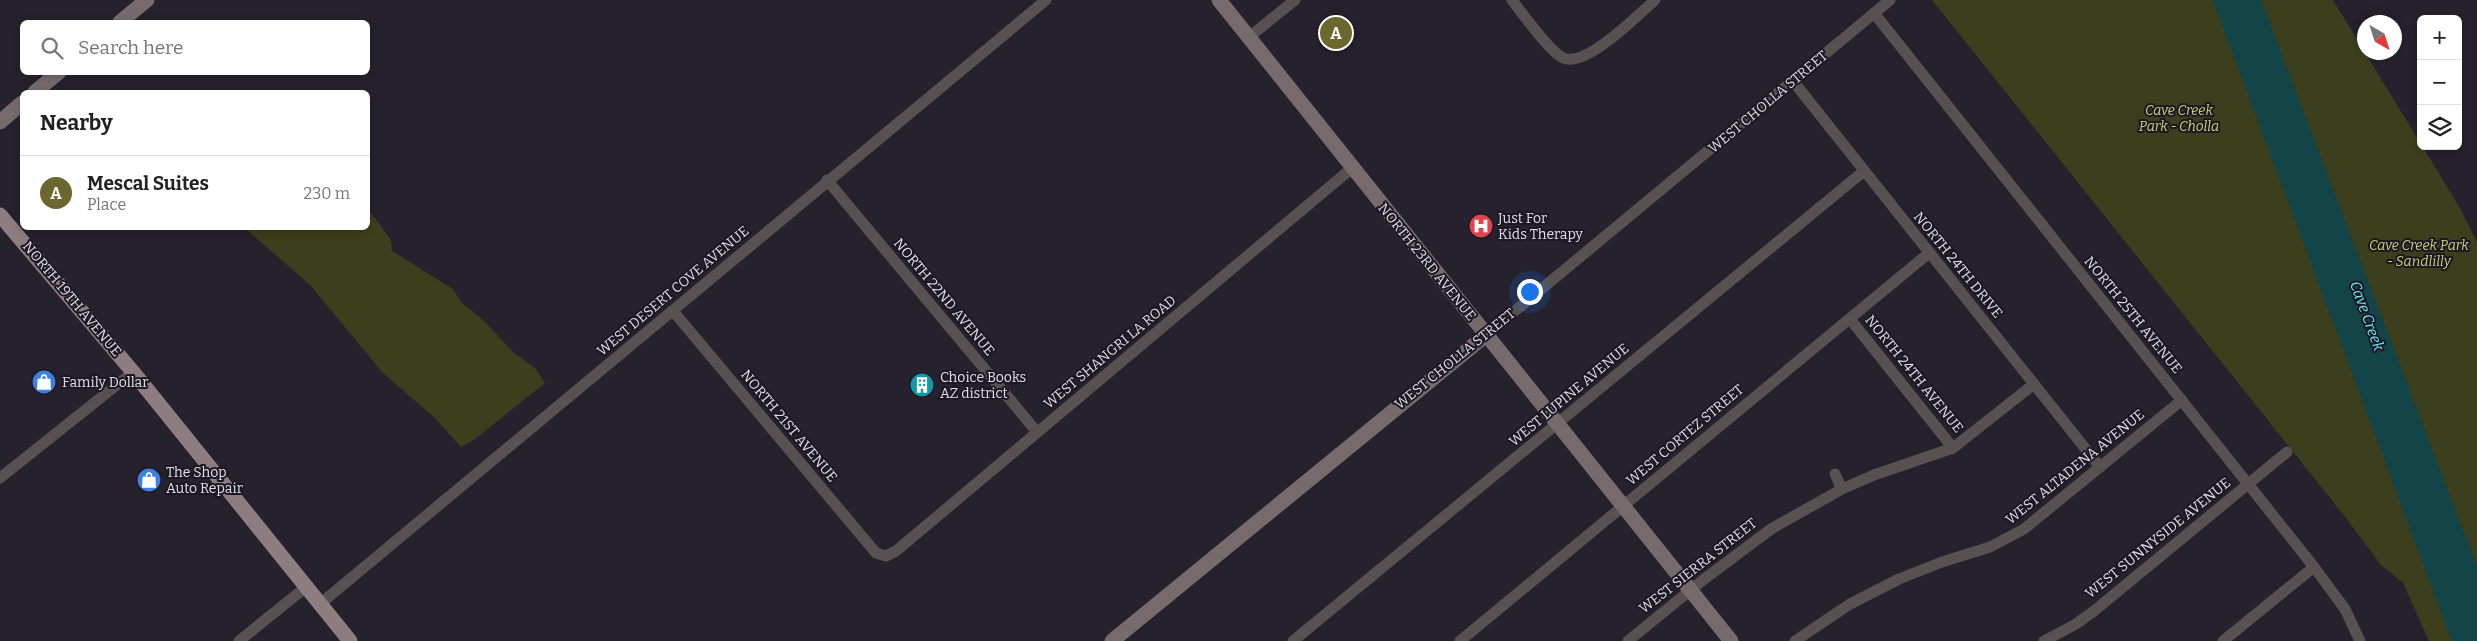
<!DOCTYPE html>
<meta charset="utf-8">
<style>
body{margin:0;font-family:Bitter,serif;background:#f6f6f6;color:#222}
.controls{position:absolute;right:15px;top:15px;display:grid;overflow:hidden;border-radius:8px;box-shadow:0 2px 8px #0003}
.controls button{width:45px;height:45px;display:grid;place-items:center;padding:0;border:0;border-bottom:1px solid #e0e0e0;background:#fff;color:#222;font:25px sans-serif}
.compass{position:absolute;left:2357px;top:15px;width:45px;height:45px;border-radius:50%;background:#fff;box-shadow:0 2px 8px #0003;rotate:141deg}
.you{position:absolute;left:1529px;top:291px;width:18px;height:18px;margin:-12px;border:4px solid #fff;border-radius:50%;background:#1a73e8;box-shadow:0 0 0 8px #1a73e833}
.badge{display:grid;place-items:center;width:32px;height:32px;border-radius:50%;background:#6c672e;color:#fff;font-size:16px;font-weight:700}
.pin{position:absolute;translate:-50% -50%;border:2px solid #fff;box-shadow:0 1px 5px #0006}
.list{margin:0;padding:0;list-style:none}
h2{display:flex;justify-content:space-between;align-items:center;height:65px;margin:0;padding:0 20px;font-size:21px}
h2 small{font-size:16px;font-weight:400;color:#767676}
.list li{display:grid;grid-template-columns:32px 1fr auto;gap:15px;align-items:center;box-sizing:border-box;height:75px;padding:0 20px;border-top:1px solid #e0e0e0}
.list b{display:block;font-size:19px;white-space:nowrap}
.list p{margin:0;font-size:16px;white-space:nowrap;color:#767676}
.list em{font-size:16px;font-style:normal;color:#767676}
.icon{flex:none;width:28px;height:28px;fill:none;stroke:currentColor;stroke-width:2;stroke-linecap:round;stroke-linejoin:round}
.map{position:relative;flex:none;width:2477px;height:641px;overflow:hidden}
.search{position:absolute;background:#fff;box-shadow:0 2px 8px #0003;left:20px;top:20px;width:350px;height:55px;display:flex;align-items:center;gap:12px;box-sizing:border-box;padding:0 18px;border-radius:8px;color:#767676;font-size:19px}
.panel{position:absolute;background:#fff;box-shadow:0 2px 8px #0003;left:20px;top:90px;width:350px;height:140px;border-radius:8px}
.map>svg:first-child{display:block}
</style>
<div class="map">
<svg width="2477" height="641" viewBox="0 0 2477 641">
<rect width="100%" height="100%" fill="#25212d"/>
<g fill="#3b3f1d">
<polygon points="1932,0 2333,0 2460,208 2477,242 2477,641 2429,641 2403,583 2380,564 2346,518"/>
<polygon points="368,209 391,240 392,251 453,289 462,303 482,319 513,352 536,369 545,383 475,439 461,447 435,418 382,372 311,286 245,228 368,228"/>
</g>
<polygon fill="#124448" points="2213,0 2261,0 2477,567 2477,641 2452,641"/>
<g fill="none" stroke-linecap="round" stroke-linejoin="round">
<g stroke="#585152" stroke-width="11">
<path d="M 1512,0 C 1522,13 1550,52 1563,58 C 1586,68 1638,15 1655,0"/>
<polyline points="1874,13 2314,567 2345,609 2360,641"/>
<polyline points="1248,38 1295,0"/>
<polyline points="1793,81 2100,467"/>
<polyline points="827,180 1037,432"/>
<polyline points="673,311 876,553 886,556 896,551 1352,168"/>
<polyline points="1850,319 1953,448"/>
<polyline points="1486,335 1890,0"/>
<polyline points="1835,474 1842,489"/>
<polyline points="0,478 133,372"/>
<polyline points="320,604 1046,0"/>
<polyline points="239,641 306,587"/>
<polyline points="1293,641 1864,171"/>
<polyline points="1460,641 1929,253"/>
<polyline points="1628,641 1703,580 1771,529 1842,489 1874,475 1953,448 2034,384"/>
<polyline points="1795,641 1850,604 1899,579 1942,562 1990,547 2024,529 2182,400"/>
<polyline points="2044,641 2076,624 2094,611 2287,452"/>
<polyline points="2223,641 2314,567"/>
</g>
<g stroke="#766a6d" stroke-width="15">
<polyline points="1219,0 1731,641"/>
<polyline points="120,22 147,0"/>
<polyline points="35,92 59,72"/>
<polyline points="0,122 22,103"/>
<polyline points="1112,641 1486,335"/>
</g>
<polyline stroke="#8d7d81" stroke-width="15" points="0,215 133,372 350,641"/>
</g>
<defs>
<symbol id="hospital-disc" viewBox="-11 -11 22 22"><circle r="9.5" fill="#e0444e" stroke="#1b1723"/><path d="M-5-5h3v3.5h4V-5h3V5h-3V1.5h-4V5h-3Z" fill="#fff"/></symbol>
<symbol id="shop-disc" viewBox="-11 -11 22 22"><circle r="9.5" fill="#3f7fe0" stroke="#1b1723"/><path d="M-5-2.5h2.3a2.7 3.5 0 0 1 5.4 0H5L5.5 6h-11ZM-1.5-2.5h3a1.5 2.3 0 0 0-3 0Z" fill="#fff"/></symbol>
<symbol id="building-disc" viewBox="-11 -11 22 22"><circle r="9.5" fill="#0f9aa8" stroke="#1b1723"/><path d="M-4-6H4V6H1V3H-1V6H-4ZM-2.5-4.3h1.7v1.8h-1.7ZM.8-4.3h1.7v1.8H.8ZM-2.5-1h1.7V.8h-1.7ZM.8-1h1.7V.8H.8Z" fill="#fff"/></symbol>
</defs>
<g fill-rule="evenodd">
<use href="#hospital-disc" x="1467" y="212" width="28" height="28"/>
<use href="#shop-disc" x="30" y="368" width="28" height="28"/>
<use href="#building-disc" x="908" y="371" width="28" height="28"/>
<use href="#shop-disc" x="135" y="466" width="28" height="28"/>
</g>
<g text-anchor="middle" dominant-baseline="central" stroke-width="4" stroke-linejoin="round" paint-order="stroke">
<g font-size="14" fill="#e0dee6" stroke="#1b1723">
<text transform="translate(1768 102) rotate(-40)">WEST CHOLLA STREET</text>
<text transform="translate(1427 262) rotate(51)">NORTH 23RD AVENUE</text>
<text transform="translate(1958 265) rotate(51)">NORTH 24TH DRIVE</text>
<text transform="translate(673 291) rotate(-40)">WEST DESERT COVE AVENUE</text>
<text transform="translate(944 297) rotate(50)">NORTH 22ND AVENUE</text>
<text transform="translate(72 299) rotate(50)">NORTH 19TH AVENUE</text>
<text transform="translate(2133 315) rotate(51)">NORTH 25TH AVENUE</text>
<text transform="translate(1110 352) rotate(-40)">WEST SHANGRI LA ROAD</text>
<text transform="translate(1455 359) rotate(-39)">WEST CHOLLA STREET</text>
<text transform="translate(1914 374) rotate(51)">NORTH 24TH AVENUE</text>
<text transform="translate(1569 395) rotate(-40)">WEST LUPINE AVENUE</text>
<text transform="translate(789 426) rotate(50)">NORTH 21ST AVENUE</text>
<text transform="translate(1685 435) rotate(-40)">WEST CORTEZ STREET</text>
<text transform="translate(2075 467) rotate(-39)">WEST ALTADENA AVENUE</text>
<text transform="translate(2158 538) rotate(-39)">WEST SUNNYSIDE AVENUE</text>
<text transform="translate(1698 566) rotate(-38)">WEST SIERRA STREET</text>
</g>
<g font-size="14" font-style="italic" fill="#c8d276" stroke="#1b1723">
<text x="2179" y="110">Cave Creek<tspan x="2179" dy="16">Park - Cholla</tspan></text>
<text x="2419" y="245">Cave Creek Park<tspan x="2419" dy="16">- Sandlilly</tspan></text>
</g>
<g font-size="14" fill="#e0dee6" stroke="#1b1723" text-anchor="start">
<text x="1498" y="218">Just For<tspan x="1498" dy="16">Kids Therapy</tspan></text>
<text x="940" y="377">Choice Books<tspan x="940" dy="16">AZ district</tspan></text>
<text x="62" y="382">Family Dollar</text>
<text x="166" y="472">The Shop<tspan x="166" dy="16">Auto Repair</tspan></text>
</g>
<g font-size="15" font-style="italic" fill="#68edfa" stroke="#1b1723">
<text transform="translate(2367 316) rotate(70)">Cave Creek</text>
</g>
</g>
</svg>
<div class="controls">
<button>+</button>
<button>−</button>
<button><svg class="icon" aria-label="layers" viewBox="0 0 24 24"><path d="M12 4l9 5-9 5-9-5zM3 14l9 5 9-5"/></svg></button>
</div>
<svg class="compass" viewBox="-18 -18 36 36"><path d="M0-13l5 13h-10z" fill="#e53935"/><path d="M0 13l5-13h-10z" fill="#767676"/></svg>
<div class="you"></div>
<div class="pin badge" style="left:1336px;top:33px">A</div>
<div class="search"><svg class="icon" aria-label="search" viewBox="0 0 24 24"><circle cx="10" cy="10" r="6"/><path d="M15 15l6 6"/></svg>Search here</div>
<section class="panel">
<h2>Nearby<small></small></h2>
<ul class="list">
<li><span class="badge">A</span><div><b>Mescal Suites</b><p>Place</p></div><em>230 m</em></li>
</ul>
</section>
</div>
